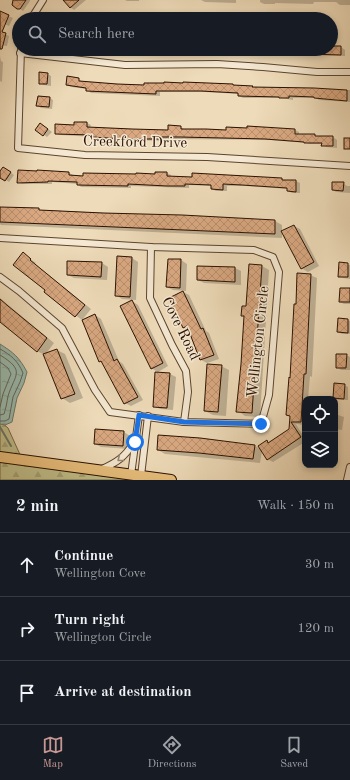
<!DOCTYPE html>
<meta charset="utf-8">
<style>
body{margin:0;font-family:"Old Standard TT",serif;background:#20242c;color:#f1f3f6}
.controls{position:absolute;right:12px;bottom:12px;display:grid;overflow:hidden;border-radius:8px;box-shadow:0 2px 6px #0003}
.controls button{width:36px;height:36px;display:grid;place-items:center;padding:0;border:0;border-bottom:1px solid #363941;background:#171b24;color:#f1f3f6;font:20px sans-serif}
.stop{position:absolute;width:12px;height:12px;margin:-9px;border:3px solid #1a73e8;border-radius:50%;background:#fff}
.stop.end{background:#1a73e8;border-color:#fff;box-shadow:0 1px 4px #0008}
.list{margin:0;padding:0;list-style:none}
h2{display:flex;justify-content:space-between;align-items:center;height:52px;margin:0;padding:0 16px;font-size:17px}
h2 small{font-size:13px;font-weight:400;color:#9ea1a6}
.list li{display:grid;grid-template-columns:26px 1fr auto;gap:12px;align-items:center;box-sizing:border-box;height:64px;padding:0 16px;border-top:1px solid #363941}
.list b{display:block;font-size:15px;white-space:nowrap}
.list p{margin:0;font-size:13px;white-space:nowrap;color:#9ea1a6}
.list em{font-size:13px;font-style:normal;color:#9ea1a6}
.icon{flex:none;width:22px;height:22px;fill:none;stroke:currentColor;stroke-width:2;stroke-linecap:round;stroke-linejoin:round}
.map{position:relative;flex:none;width:350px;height:480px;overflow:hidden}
.search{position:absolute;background:#171b24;box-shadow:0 2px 6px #0003;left:12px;right:12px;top:12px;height:44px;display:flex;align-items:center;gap:10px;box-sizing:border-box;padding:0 14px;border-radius:22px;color:#9ea1a6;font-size:15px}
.sheet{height:244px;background:#171b24}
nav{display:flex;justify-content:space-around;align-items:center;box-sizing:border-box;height:56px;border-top:1px solid #363941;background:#171b24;font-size:11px;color:#9ea1a6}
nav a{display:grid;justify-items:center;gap:2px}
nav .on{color:#c59692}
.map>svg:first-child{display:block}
</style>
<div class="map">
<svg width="350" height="480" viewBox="0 0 350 480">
<defs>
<pattern id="forest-firs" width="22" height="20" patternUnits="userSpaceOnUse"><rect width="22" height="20" fill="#c0be8a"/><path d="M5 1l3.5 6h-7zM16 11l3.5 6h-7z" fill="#a5a275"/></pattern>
<pattern id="water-ripples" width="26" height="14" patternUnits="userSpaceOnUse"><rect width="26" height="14" fill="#99bbaf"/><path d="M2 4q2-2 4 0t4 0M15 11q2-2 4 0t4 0" fill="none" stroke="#84a095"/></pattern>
<pattern id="building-cross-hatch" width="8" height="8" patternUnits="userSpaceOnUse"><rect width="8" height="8" fill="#d9a881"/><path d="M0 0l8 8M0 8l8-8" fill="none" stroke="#ba906e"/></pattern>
</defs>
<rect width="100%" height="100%" fill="#eedbb9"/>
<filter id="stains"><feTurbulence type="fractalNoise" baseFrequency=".005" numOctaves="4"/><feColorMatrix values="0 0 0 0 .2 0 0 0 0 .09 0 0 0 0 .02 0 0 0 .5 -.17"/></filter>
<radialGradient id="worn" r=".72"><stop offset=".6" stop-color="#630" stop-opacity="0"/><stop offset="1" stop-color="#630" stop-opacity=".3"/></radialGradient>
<polygon fill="url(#forest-firs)" stroke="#766845" points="0,421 8,428 22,459 160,480 0,480"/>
<path fill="url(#water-ripples)" stroke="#6d7769" d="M 0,344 C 14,353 19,357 27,372 L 24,383 L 17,398 L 12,422 L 5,425 L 0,424 Z"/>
<g fill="#0003">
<polygon points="15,0 30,0 30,1 23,11 12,4"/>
<polygon points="64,0 86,0 74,10 70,7"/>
<polygon points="125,0 139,0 139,1 127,1"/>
<polygon points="201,0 236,0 236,3 205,2"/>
<polygon points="260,0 350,0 350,5 340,5 336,2 314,2 313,4 275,3 275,4 264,4 260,2"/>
<polygon points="0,13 13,18 9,26 0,22"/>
<polygon points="0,32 9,36 7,46 0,45"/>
<polygon points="331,47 341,47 345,50 345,56 296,55 276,53 272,51 258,51 255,49 331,49"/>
<polygon points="120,49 192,49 192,51 171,50 171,52 123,51"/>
<polygon points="0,56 1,61 3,62 2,82 0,81"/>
<polygon points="47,74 51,76 51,86 44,85 40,83"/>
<polygon points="80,80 83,82 145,86 233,85 235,86 252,87 255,88 314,89 350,90 350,102 319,100 316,98 293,98 293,100 282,98 243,98 239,96 239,94 205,92 160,92 160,96 91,93 87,89 71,87 67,85 79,86"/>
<polygon points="50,98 53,100 52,109 41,108 37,105"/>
<polygon points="87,123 91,125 90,128 169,131 180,127 184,129 227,131 295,130 299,132 299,135 333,137 337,140 337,148 326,147 323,144 309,144 307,143 270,140 164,139 164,141 97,139 94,137 60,135 56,133"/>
<polygon points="44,126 52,132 47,137 44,135"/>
<polygon points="7,170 14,175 9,182 0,176 0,172"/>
<polygon points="38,171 69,173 73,175 73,177 156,175 167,173 171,175 171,177 282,179 285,181 296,181 300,183 300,193 292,193 288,191 288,189 246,186 227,186 227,191 216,191 212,189 212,186 189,185 189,188 131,186 131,188 81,187 78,184 52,182 52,184 22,184 18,182 38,172"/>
<polygon points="343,183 347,186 350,186 350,193 336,192 333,190"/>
<polygon points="0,208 275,221 282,225 282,238 1,225 0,224"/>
<polygon points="294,226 300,229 319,266 308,272 301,268"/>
<polygon points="23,254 36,263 35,264 91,309 82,320 45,292 47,290"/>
<polygon points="132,258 138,262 136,300 122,299 116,295"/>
<polygon points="168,260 181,260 187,264 186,291 173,290 167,287"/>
<polygon points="102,263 108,267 107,280 74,278 68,275"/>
<polygon points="340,263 350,265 350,279 343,278 339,276"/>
<polygon points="262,266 269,270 260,417 245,416 238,411 245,316 242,315 247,307"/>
<polygon points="235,268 241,271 241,285 204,283 198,280"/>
<polygon points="310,275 317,278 312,377 310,376 308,399 305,399 305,425 296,424 305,439 305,442 273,462 267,459 262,451 260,463 165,454 158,450 200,439 255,446 262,450 267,441 270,443 290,430 291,417 287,415 297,306"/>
<polygon points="350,290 350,304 344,304 340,302"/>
<polygon points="183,292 189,295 206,331 209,333 219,359 207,363 201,360 190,331 184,328 170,298"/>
<polygon points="0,298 54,343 45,355 57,350 65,354 83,398 70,403 62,398 45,355 37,351 0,318"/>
<polygon points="132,301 138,305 168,366 158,372 151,368"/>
<polygon points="95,315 101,319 119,361 123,364 143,400 131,406 125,403 104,363 100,361"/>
<polygon points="348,320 350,321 350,334 342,334 338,332"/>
<polygon points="346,355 350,357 350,370 341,370 337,367"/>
<polygon points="221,366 229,370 226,416 213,415 205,411"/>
<polygon points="170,374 176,377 173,410 160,409 154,406"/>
<polygon points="344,385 348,387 348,400 338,400 334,397"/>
<polygon points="335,414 344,417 342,430 335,429"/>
<polygon points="124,432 130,436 129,449 101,447 95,444"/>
</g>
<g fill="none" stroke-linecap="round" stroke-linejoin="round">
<g stroke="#626658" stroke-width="1">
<path d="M 0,349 C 11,355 18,361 23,373 L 20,382 L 13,397 L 9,419 L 5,421 L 0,421"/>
<path d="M 0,355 C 26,371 15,374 8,396 C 7,402 6,408 4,414 L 0,415"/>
<polyline points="0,362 8,368 11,374 3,394 0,407"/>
</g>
<polyline stroke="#6d7769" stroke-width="2" points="0,427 11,446"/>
</g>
<g fill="url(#building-cross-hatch)" stroke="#2b1100">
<polygon points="13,0 26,0 20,9 17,9 12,5"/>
<polygon points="63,0 79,0 70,8"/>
<polygon points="0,11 9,15 2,32 6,33 2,49 0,49"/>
<polygon points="331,46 341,46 341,55 309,54 309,49 331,49"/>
<polygon points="39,72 48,73 47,84 39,84"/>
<polygon points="67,76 79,78 79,81 117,84 144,85 144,83 164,83 164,82 183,83 183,82 233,84 233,85 253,86 252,87 314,88 347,90 347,101 314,98 314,97 289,96 289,98 279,98 279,97 238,96 238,93 201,91 156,91 156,94 86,91 86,88 66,85"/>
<polygon points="38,96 50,97 49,107 36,106"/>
<polygon points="74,122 87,122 87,127 132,129 168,130 168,125 181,126 181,129 206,129 226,130 226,127 247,128 247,126 295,129 295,134 315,134 315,136 333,136 333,146 321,146 322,143 304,143 304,142 265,139 180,137 161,137 161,139 124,139 92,137 92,135 55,134 55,124 74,125"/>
<polygon points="40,123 48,129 43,136 35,130"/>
<rect x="344" y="138" width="6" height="11"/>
<polygon points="3,167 11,172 5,181 0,178 0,171"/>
<polygon points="18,170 37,171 37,170 69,172 69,175 83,176 83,173 136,174 136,173 155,174 155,172 167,172 167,176 192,177 192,173 282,178 282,180 296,180 296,192 287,191 287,188 242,185 223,184 223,190 211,189 211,185 185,184 185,186 167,186 128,184 128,186 77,185 77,182 48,181 48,182 17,183"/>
<polygon points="332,182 344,182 343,191 332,190"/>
<polygon points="0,207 39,208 39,210 103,213 182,215 275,220 275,234 0,222"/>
<polygon points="294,225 314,262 301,269 281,231"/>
<polygon points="23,252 31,259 30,260 85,305 75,317 44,292 45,290 13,265"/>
<polygon points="117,256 132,257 130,297 115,296"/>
<polygon points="168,259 181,259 180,288 166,287"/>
<polygon points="67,261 102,262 101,277 67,275"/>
<polygon points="339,262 348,263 348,277 338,277"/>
<polygon points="249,264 262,265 252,413 236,412 241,364 244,316 241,316 242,306 246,306"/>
<polygon points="197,266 235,267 235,282 197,280"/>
<polygon points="297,273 311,274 306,374 304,374 301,422 291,422 301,437 267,460 258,446 267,440 268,443 289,429 290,416 286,415 289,377 290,378 294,304 296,304"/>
<polygon points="340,288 350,288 350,302 339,302"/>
<polygon points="183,291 201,329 203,328 214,355 200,360 187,326 183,328 169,298"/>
<polygon points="0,299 8,306 47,338 37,352 0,322"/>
<polygon points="132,300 163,363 151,369 120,306"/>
<polygon points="95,314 114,361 117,359 138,397 124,404 101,361 99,362 82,320"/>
<polygon points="338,318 348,319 348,333 337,332"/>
<polygon points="57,349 75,394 61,399 43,354"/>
<polygon points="336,354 347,354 346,368 336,368"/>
<polygon points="207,364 222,365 218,412 204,411"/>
<polygon points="155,372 170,373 167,408 153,407"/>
<polygon points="334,383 345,384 344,399 333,398"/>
<polygon points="95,429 124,431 123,446 94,444"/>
<polygon points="158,435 200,438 255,445 253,459 199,453 157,450"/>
</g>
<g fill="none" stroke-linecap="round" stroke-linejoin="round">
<defs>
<g id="minor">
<polyline points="31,19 43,0"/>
<polyline points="21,49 18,148 85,155 207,157 350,166"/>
<polyline points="20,53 125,65 217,64 263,67 317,72 350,72"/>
<polyline points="0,238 151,247 254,250 273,257 279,272 269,395 261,424 184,422 110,412 95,390 62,328 19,291 0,277"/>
<polyline points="151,247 150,298 172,345 186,371 188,392 184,422"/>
<path d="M 102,469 C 118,462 124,457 134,443"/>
<polyline points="131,475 139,415"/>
<polyline points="141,476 148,416"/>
<polyline points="347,480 350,467"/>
</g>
<polyline id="primary" points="0,457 171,480"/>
</defs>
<use href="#minor" stroke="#5c442e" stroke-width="8"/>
<use href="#primary" stroke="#2b1100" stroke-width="12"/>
<use href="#minor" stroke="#f4e8d2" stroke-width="6"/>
<use href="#primary" stroke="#e7be7c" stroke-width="10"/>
</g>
<defs><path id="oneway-chevron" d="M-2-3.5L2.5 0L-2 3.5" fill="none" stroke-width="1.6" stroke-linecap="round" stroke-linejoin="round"/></defs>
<use stroke="#9a8774" href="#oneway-chevron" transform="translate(120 459) rotate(141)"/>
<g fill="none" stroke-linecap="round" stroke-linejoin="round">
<polyline stroke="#1a73e8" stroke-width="5" points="135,442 139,415 184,422 261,424"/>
</g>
<g text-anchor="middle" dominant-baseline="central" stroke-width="3" stroke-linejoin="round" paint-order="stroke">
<g font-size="15" fill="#2b1100" stroke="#f4e8d2">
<text transform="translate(135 143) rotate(1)">Creekford Drive</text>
<text transform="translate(180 329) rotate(64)">Cove Road</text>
<text transform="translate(259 342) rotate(-84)">Wellington Circle</text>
</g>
</g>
<rect width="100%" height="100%" filter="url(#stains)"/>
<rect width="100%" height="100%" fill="url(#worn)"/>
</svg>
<div class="controls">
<button><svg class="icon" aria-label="locate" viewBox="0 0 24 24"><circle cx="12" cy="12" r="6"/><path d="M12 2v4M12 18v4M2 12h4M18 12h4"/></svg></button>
<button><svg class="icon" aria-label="layers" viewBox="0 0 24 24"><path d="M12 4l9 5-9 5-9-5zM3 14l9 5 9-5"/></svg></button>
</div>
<div class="stop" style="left:135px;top:442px"></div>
<div class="stop end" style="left:261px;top:424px"></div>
<div class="search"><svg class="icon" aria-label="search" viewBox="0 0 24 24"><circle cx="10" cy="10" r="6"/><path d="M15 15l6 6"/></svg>Search here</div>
</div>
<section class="sheet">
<h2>2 min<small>Walk · 150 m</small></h2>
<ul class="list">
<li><svg class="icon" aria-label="ahead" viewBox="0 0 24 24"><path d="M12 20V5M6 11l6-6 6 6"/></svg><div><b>Continue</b><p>Wellington Cove</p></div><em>30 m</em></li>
<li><svg class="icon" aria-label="right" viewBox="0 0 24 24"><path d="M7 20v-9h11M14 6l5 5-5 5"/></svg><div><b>Turn right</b><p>Wellington Circle</p></div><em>120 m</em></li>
<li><svg class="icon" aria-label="arrive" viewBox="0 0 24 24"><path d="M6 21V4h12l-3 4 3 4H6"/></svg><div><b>Arrive at destination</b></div></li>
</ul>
</section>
<nav>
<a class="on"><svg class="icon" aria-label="map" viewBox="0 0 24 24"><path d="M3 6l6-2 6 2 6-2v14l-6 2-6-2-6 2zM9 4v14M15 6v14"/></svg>Map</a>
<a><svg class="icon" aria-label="directions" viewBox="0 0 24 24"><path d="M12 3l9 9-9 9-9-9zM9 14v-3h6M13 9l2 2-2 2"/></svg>Directions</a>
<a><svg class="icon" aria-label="saved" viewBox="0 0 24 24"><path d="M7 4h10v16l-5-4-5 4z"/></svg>Saved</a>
</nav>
